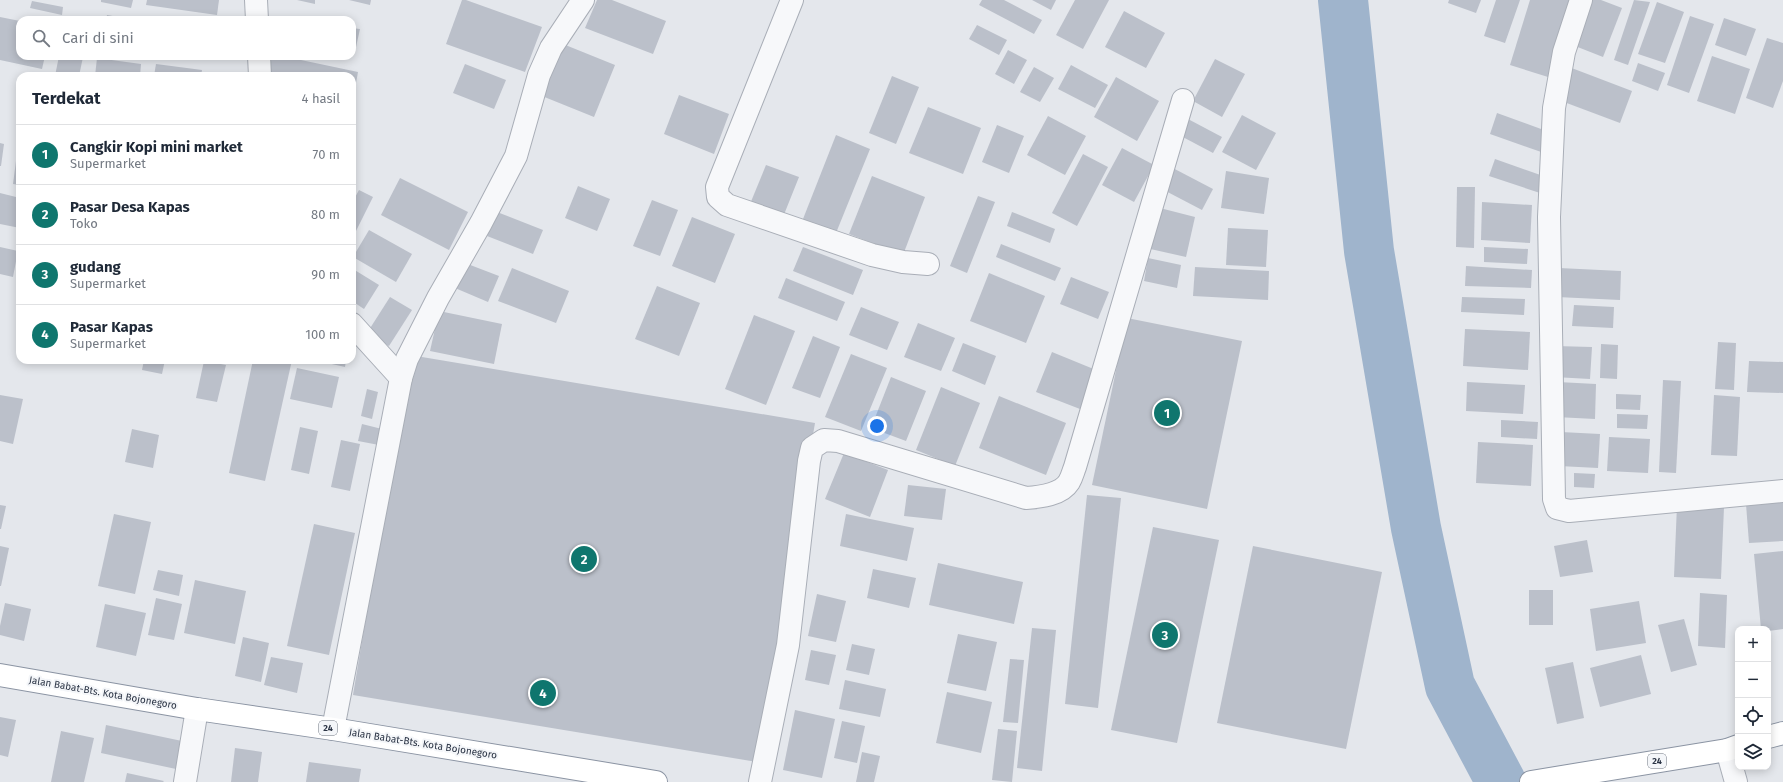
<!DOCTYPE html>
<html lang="id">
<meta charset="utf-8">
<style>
body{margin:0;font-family:"Fira Sans",sans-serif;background:#f2f2f3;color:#1f2937}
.controls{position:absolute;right:12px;bottom:12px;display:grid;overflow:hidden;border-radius:8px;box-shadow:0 2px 10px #0003}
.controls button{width:36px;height:36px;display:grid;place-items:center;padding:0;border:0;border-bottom:1px solid #e0e1e3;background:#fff;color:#1f2937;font:20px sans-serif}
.you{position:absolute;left:877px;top:426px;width:14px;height:14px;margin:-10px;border:3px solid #fff;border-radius:50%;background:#1a73e8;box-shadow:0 0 0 6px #1a73e833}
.badge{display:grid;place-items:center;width:26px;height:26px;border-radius:50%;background:#0f766e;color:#fff;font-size:13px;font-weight:700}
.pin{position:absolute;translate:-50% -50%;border:2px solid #fff;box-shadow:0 1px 4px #0006}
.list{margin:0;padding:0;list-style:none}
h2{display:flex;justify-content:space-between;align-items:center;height:52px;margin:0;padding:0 16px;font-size:17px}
h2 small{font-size:13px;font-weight:400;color:#747a83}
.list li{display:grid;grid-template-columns:26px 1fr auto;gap:12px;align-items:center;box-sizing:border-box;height:60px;padding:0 16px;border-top:1px solid #e0e1e3}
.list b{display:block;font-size:15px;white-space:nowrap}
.list p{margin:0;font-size:13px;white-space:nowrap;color:#747a83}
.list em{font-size:13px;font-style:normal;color:#747a83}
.icon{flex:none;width:22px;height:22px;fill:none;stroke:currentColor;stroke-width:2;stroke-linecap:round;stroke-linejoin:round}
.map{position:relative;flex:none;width:1783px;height:782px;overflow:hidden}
.search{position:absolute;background:#fff;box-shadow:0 2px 10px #0003;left:16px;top:16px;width:340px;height:44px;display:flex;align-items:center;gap:10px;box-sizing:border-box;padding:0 14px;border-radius:12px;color:#747a83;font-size:15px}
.panel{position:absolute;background:#fff;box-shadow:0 2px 10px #0003;left:16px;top:72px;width:340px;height:292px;border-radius:12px}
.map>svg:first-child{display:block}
</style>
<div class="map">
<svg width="1783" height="782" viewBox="0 0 1783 782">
<rect width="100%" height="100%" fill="#e4e7ec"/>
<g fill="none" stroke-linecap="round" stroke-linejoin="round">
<polyline stroke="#9fb4cc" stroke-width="50" points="1343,0 1369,251 1416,528 1450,686 1501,782"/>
</g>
<g fill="#bbc0ca">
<polygon points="101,0 133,0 131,8 101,2"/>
<polygon points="147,0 219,0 217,15 146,5"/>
<polygon points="297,0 315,0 315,4"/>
<polygon points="349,0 371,0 370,5"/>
<polygon points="462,0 466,0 542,27 525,72 446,44"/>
<polygon points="597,0 612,0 666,21 653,54 585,28"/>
<polygon points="982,0 1004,0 1042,20 1034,34 979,5"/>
<polygon points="1032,0 1056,0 1051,10"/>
<polygon points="1075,0 1109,0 1083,49 1056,35"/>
<polygon points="1449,0 1481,0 1476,13 1448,3"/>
<polygon points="1496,0 1520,0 1505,43 1484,36"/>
<polygon points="1530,0 1572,0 1548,77 1510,65"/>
<polygon points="1587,0 1601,0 1622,8 1603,57 1570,44"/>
<polygon points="1634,0 1650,2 1628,65 1614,60"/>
<polygon points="32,1 63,7 62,15 30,8"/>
<polygon points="1657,2 1684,12 1665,63 1638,54"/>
<polygon points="1124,11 1165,33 1146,68 1105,47"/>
<polygon points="107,15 130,19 130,20 106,20"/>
<polygon points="1690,16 1714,24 1689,93 1667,85"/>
<polygon points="0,17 20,21 20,56 45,56 42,69 0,60"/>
<polygon points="1724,18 1756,29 1746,56 1715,45"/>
<polygon points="977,25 1007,40 999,55 969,39"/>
<polygon points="352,28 360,29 356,47 352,46"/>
<polygon points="1767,38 1783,43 1783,81 1773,108 1746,98"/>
<polygon points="558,42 615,65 594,117 537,94"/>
<polygon points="1008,50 1027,60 1014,84 995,74"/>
<polygon points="59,56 83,57 79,76 55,76"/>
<polygon points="272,56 282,56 358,72 353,100 352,76 268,76"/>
<polygon points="1712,56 1750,69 1735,114 1697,101"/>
<polygon points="97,58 141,64 140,76 95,76"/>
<polygon points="1215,59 1245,74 1222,117 1193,101"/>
<polygon points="1638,63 1665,73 1658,91 1632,81"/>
<polygon points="156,64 202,70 201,76 154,76"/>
<polygon points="465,64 506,80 494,109 453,93"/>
<polygon points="1071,65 1108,85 1095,108 1058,89"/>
<polygon points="1034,67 1054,78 1040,102 1020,92"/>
<polygon points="1569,67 1632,91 1620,123 1556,99"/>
<polygon points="892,76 919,87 896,144 869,133"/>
<polygon points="1116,77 1159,101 1137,141 1094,117"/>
<polygon points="679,95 729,114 714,154 664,134"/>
<polygon points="928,107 981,128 963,174 909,153"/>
<polygon points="1497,113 1552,133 1544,153 1490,134"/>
<polygon points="1242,115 1276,133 1256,170 1222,152"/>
<polygon points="1048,116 1086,136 1065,175 1027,155"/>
<polygon points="1188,119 1222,137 1213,153 1179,135"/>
<polygon points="997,125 1024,136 1009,173 982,162"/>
<polygon points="836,135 870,149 836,233 803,219"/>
<polygon points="0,143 4,144 1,166 0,166"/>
<polygon points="18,146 20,147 20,185 13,184"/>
<polygon points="1122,148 1154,165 1134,202 1102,185"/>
<polygon points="1083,154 1108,167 1077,226 1052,213"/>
<polygon points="1495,159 1549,178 1543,194 1489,176"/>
<polygon points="766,165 799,177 783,217 750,204"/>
<polygon points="1169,166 1213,189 1202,210 1158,187"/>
<polygon points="1226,171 1269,178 1264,214 1221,208"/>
<polygon points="872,176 925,197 903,255 849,234"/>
<polygon points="400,178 468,212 449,250 381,215"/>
<polygon points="578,186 610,199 597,231 565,218"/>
<polygon points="1457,187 1475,187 1474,248 1456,247"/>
<polygon points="359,190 373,197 352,239 352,203"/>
<polygon points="0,193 20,198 20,228 0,224"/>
<polygon points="978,196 995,202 967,273 950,266"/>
<polygon points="652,200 678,210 660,256 633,246"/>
<polygon points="1482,202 1532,205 1530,243 1481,240"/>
<polygon points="1156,207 1195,217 1186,257 1146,248"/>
<polygon points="497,212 543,230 533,254 487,236"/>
<polygon points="1012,212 1055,229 1050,243 1007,226"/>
<polygon points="692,217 735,234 715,283 672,266"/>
<polygon points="1228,228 1268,230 1266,267 1226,265"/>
<polygon points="369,230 412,254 396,282 353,257"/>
<polygon points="1001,244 1061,268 1055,281 996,257"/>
<polygon points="0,247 18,251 13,277 0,274"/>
<polygon points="803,247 863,270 853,295 793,271"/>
<polygon points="1484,247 1528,249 1527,264 1484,262"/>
<polygon points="1148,258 1181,265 1177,288 1144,281"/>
<polygon points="465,263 499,276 488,302 455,288"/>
<polygon points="1466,266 1532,270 1531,288 1465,286"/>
<polygon points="1195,267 1269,271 1268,300 1193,296"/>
<polygon points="512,268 569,291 556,323 498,301"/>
<polygon points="1559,268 1621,271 1620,300 1557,297"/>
<polygon points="353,269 379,285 364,309 352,301"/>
<polygon points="989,273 1045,296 1026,343 970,321"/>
<polygon points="1071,277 1109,292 1098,319 1060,304"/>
<polygon points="786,278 845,302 837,321 778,298"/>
<polygon points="657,286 700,303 679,356 635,339"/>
<polygon points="390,297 412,310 389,346 367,333"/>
<polygon points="1462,297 1525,299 1524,315 1461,312"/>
<polygon points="1574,305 1614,307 1613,328 1572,326"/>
<polygon points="861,307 899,322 887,350 849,335"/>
<polygon points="439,311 502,324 494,364 430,351"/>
<polygon points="754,315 795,331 766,405 725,389"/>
<polygon points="1127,318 1242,341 1207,509 1092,485"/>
<polygon points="918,323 955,338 941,371 904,357"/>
<polygon points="1465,329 1530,332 1528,370 1463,366"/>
<polygon points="813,336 840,347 820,398 792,388"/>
<polygon points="1718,342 1736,343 1734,390 1715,389"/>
<polygon points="963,343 996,356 985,385 952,371"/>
<polygon points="1601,344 1618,345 1617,379 1600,378"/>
<polygon points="1555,346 1592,347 1590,379 1554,377"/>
<polygon points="1052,352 1096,370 1080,409 1036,392"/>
<polygon points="851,354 887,368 861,431 825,417"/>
<polygon points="410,355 815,423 757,762 353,695"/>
<polygon points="144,360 165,360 162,374 142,370"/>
<polygon points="253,360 292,360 265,481 229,473"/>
<polygon points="314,360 346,360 345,367"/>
<polygon points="204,361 226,365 217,402 196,398"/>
<polygon points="1749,361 1783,362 1783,393 1747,392"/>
<polygon points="297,368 339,377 332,408 290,399"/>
<polygon points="891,377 926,391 906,441 871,428"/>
<polygon points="1663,380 1681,381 1676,473 1659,472"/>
<polygon points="1467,382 1525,385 1523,414 1466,411"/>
<polygon points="1558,382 1596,384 1595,419 1556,417"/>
<polygon points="941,387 980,403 955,466 916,450"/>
<polygon points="367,389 378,392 372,419 361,416"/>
<polygon points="1616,394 1641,395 1640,410 1616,409"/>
<polygon points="0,395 23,399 13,444 0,441"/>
<polygon points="1714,395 1740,397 1737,456 1711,455"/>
<polygon points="999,396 1066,423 1046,475 979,448"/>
<polygon points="1617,414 1648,415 1647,429 1617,428"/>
<polygon points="1501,420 1538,422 1537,439 1501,437"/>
<polygon points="362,424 382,429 379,445 358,441"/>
<polygon points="300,427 318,431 309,474 291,470"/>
<polygon points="132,429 159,435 153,468 125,462"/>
<polygon points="1561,432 1600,434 1598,468 1559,466"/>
<polygon points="1609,437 1650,439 1648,473 1607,471"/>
<polygon points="341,440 360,444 350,491 331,487"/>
<polygon points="1478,442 1533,445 1531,486 1476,483"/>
<polygon points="844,453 888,470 870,517 825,499"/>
<polygon points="1574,473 1595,474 1594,488 1574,487"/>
<polygon points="908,485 946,489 942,520 904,516"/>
<polygon points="1087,495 1121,498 1098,708 1065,704"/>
<polygon points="1783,502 1783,541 1749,543 1746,504"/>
<polygon points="0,505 6,506 1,529 0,529"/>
<polygon points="1677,505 1724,507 1721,579 1674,577"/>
<polygon points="114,514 151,522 135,594 98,586"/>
<polygon points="846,514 914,528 907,561 840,546"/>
<polygon points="314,524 355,533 329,655 287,646"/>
<polygon points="1153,527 1219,540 1177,743 1111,730"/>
<polygon points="1587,540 1593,572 1560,577 1554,546"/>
<polygon points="0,546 9,548 1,586 0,586"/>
<polygon points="1253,546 1382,572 1346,749 1217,723"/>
<polygon points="1783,551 1783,629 1768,631 1768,629 1761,629 1754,554"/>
<polygon points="938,563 1023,582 1014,624 929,605"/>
<polygon points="873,569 916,578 909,608 867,598"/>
<polygon points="158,570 183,575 179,596 153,590"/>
<polygon points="195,580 246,591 235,644 184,633"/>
<rect x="1529" y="590" width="24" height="35"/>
<polygon points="1700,593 1727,595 1725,648 1698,646"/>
<polygon points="817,594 846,601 836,642 808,636"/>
<polygon points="156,598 182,604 174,640 148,635"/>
<polygon points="1639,601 1646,643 1596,651 1590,609"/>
<polygon points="5,603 31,609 24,641 0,635 0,626"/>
<polygon points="105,604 146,613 136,656 96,647"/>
<polygon points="1684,619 1697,665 1671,672 1658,625"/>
<polygon points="1032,628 1056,630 1042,771 1017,768"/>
<polygon points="958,634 997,642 986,691 947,683"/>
<polygon points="243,637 269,643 261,682 235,676"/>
<polygon points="852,644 875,649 869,675 846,670"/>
<polygon points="811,650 836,655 829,685 805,680"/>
<polygon points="1641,655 1651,694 1600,707 1590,668"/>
<polygon points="271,657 303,663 297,693 264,685"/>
<polygon points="1010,659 1024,660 1018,723 1003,722"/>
<polygon points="1573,662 1584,718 1557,724 1545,668"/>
<polygon points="845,680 886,689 880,717 839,709"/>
<polygon points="947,692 992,702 981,753 936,743"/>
<polygon points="795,710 835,719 822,778 783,770"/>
<polygon points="0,717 16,720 8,757 0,755"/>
<polygon points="842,721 865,726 857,763 834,758"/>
<polygon points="106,725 182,741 176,769 101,753"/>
<polygon points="998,729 1017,731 1012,782 992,780"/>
<polygon points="61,731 94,738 84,782 51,782"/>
<polygon points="235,748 262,752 258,782 231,782"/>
<polygon points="862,752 880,756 874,782 856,782"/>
<polygon points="309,762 361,769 359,782 306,782"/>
<polygon points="127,773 164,781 163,782 125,782"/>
</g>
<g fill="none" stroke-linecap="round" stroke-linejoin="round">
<defs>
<g id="minor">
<polyline points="256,0 257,20"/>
<polyline points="792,0 717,187 718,197 727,205 872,255 903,262 928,264"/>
<polyline points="1581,0 1564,52 1554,108 1549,217 1554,499 1557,508 1569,511 1783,491"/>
<polyline points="259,56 260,76"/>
<polyline points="401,378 407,359 438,298 481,223 516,156 539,75 551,48 583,0"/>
<polyline points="333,729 401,378 352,324"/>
<polyline points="1727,750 1736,782"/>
<polyline points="185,782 197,709"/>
<path d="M 760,782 L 788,645 L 809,461 L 812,448 L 824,440 L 838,441 L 1026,498 C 1040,497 1061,495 1069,482 C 1072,477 1073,472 1075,467 L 1183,100"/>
</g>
<g id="trunk">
<polyline points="0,675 197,709 333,729 656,782"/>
<polyline points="1768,737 1783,733"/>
<polyline points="1531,782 1727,750 1738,746"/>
</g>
</defs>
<use href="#minor" stroke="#a9aeb7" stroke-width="24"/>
<use href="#trunk" stroke="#8b94a3" stroke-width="24"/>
<use href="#minor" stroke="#f7f8fa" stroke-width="22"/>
<use href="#trunk" stroke="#fff" stroke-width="22"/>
</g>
<g text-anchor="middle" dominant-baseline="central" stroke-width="4" stroke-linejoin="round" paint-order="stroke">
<g fill="#f4f6f9" stroke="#676e7b" stroke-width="1">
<rect x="319" y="721" width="18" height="14" rx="3"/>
<rect x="1648" y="754" width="18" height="14" rx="3"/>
</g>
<g font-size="9" font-weight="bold" fill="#2b3445">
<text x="328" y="728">24</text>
<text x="1657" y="761">24</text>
</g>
<g font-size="10" fill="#2b3445" stroke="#f4f6f9">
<text transform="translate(103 693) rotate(10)">Jalan Babat-Bts. Kota Bojonegoro</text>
<text transform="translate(423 744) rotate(9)">Jalan Babat-Bts. Kota Bojonegoro</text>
</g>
</g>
</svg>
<div class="controls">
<button>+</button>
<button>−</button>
<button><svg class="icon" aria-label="locate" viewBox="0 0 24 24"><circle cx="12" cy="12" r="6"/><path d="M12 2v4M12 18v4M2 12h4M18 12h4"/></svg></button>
<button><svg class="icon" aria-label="layers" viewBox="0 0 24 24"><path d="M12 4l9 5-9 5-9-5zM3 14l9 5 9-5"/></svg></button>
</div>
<div class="you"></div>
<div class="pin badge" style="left:1167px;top:413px">1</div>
<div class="pin badge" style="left:584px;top:559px">2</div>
<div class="pin badge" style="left:1165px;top:635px">3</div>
<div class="pin badge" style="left:543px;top:693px">4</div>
<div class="search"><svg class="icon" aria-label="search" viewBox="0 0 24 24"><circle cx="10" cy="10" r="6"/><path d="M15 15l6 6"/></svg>Cari di sini</div>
<section class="panel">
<h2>Terdekat<small>4 hasil</small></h2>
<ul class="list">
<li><span class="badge">1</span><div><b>Cangkir Kopi mini market</b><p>Supermarket</p></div><em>70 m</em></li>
<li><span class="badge">2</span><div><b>Pasar Desa Kapas</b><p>Toko</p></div><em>80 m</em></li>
<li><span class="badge">3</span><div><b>gudang</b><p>Supermarket</p></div><em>90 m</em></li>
<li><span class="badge">4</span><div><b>Pasar Kapas</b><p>Supermarket</p></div><em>100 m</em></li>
</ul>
</section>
</div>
